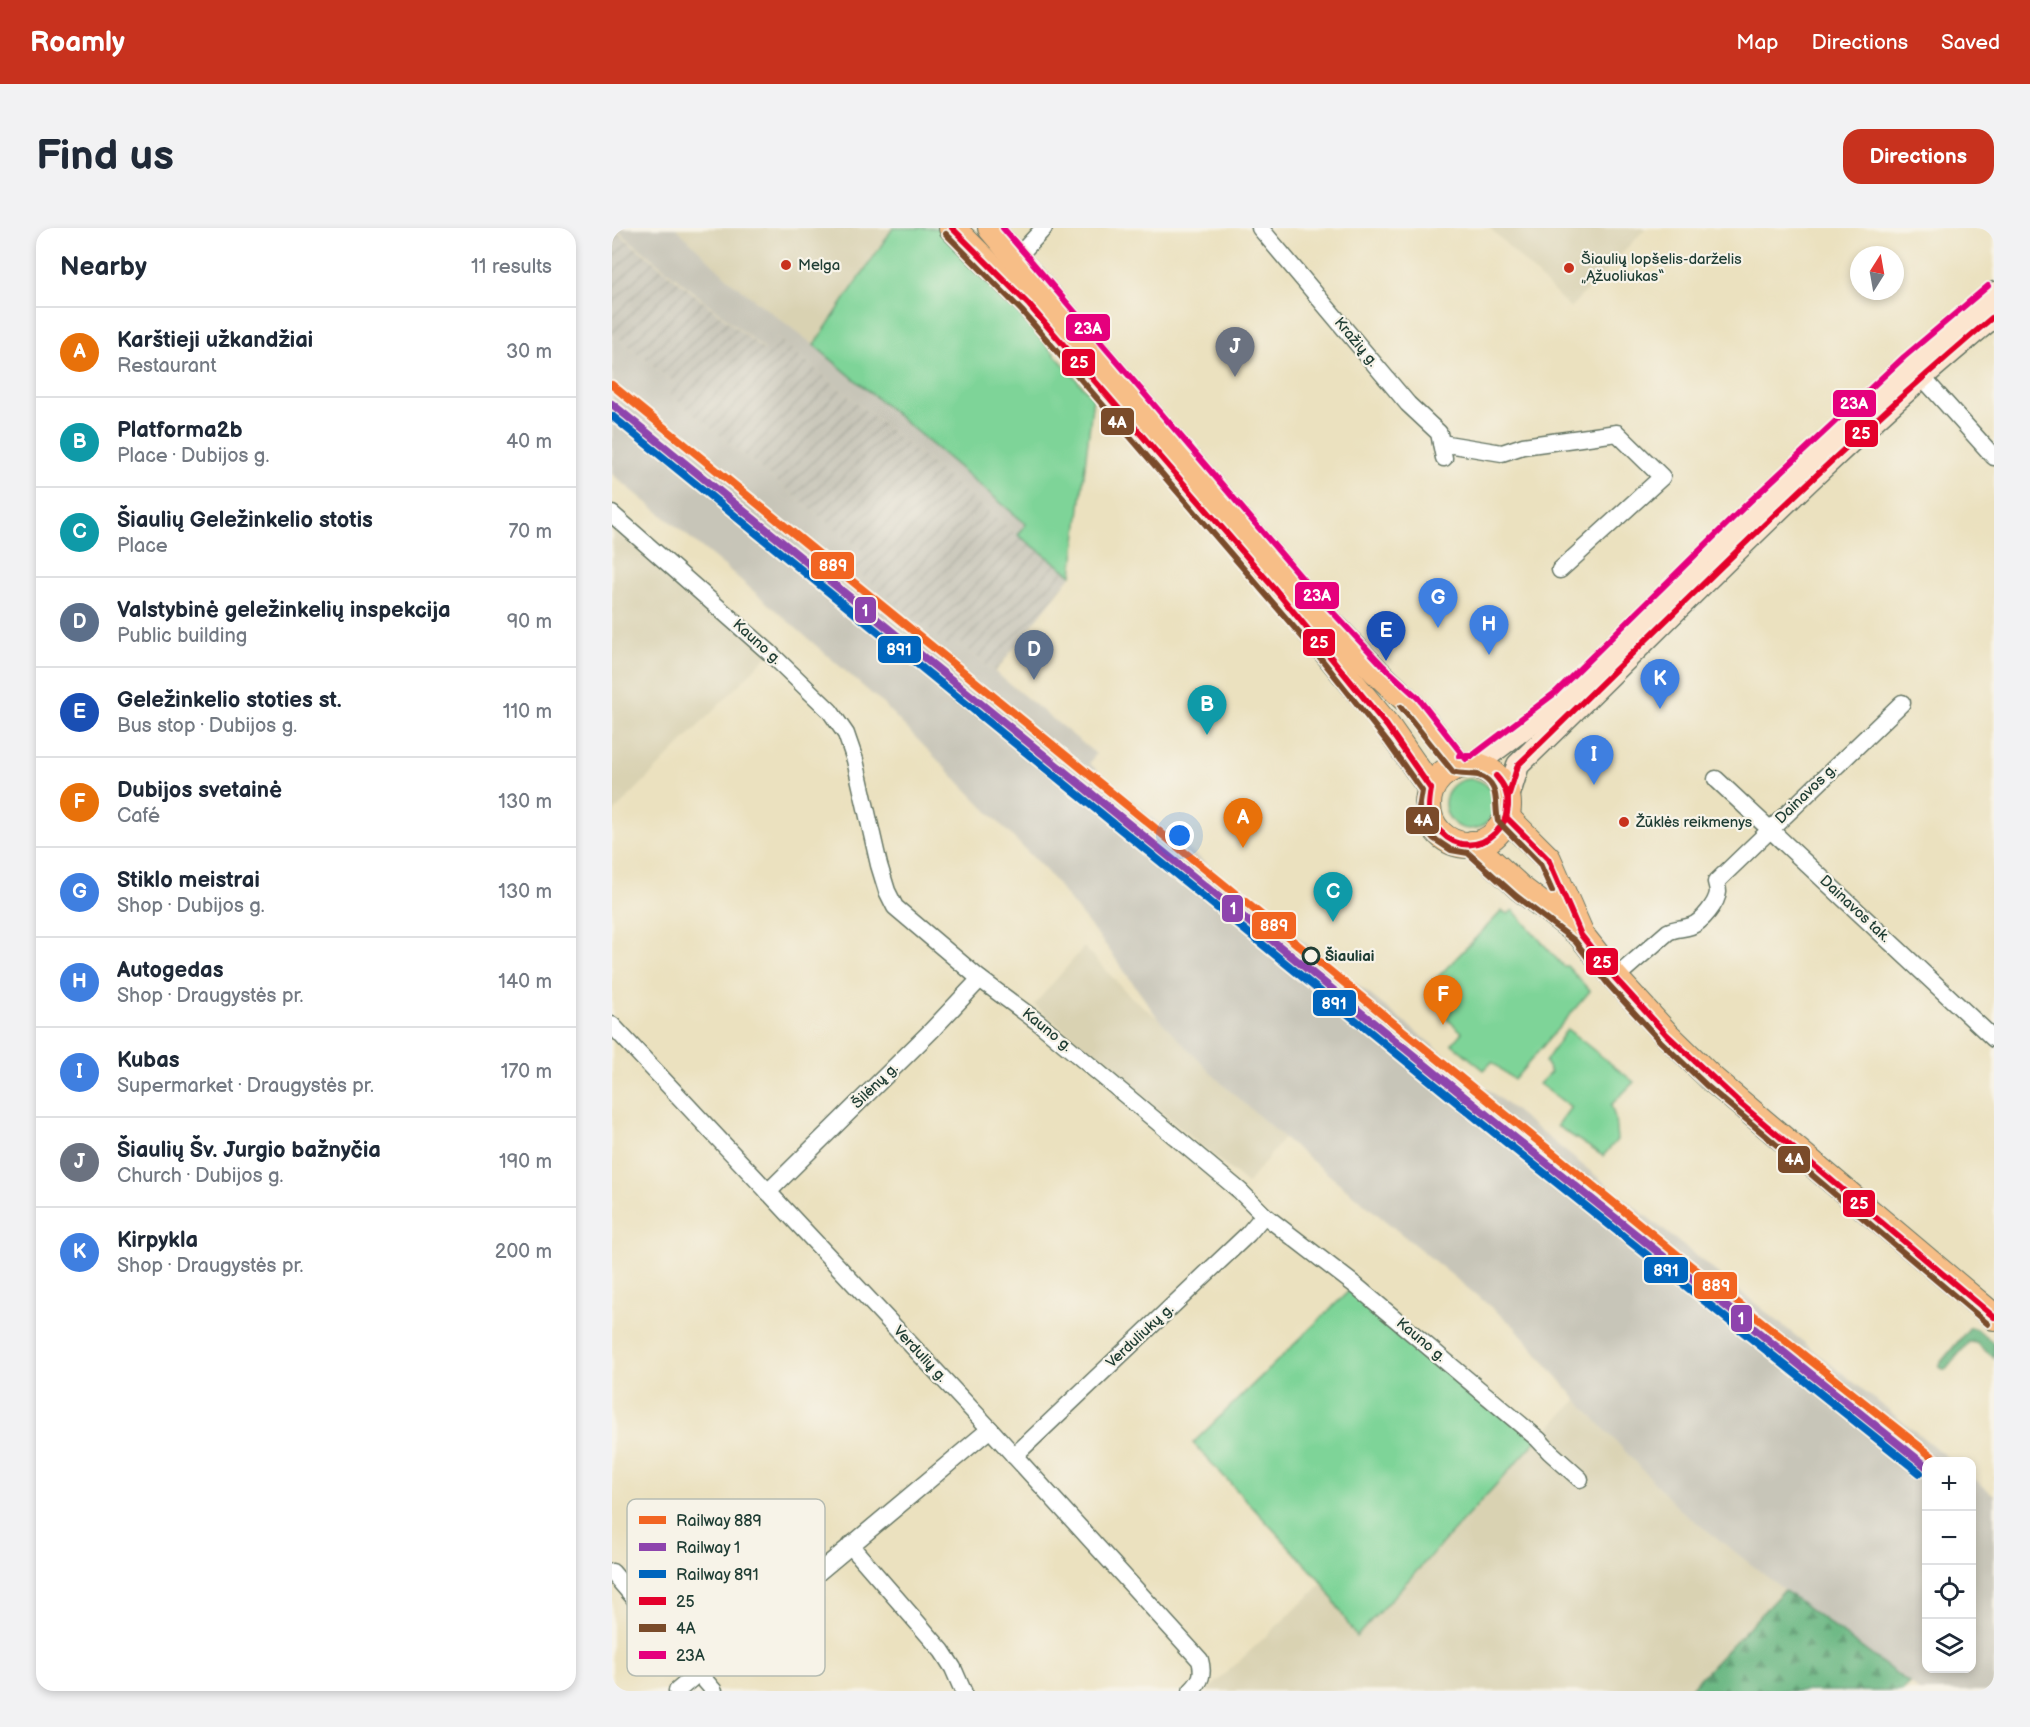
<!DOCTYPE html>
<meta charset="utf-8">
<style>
body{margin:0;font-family:"Balsamiq Sans",sans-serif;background:#f2f2f3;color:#1f2937}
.controls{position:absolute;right:18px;bottom:18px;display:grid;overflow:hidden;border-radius:12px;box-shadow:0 3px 9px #0003}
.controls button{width:54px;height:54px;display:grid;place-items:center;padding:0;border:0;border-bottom:2px solid #e0e1e3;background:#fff;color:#1f2937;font:30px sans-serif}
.compass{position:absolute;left:1238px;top:18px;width:54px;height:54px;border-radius:50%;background:#fff;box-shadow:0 3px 9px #0003;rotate:11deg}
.you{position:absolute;left:568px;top:608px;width:21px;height:21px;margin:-15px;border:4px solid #fff;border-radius:50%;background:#1a73e8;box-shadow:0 0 0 9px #1a73e833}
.badge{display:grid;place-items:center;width:39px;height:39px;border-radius:50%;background:#c8321e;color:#fff;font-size:20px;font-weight:700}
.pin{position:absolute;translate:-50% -50px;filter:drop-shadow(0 2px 3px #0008)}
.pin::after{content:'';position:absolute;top:32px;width:21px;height:18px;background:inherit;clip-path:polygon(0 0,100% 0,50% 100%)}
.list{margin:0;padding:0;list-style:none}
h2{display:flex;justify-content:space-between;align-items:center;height:78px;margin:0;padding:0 24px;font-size:26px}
h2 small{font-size:20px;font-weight:400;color:#747a83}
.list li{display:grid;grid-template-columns:39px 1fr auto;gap:18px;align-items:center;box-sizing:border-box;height:90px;padding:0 24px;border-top:2px solid #e0e1e3}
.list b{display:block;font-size:22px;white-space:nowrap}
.list p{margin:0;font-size:20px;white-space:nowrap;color:#747a83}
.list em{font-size:20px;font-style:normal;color:#747a83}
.icon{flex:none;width:33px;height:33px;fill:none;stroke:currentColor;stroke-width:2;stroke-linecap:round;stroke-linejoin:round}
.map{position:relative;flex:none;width:1382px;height:1463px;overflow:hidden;border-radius:18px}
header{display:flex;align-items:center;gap:36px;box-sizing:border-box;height:84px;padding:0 30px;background:#c8321e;color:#fff}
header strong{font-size:28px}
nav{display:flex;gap:33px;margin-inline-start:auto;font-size:21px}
.intro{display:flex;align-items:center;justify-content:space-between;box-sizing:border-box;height:144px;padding:0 36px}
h1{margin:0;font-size:42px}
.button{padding:15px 27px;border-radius:18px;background:#c8321e;color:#fff;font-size:21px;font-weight:700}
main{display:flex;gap:36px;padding:0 36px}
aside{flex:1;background:#fff;border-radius:18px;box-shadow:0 3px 9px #0003}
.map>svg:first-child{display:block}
</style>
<header>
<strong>Roamly</strong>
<nav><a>Map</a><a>Directions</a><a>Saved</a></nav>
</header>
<div class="intro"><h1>Find us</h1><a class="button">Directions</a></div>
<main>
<aside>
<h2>Nearby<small>11 results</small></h2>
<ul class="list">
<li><span class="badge" style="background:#e8710a">A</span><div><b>Karštieji užkandžiai</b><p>Restaurant</p></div><em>30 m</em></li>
<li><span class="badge" style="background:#0f9aa8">B</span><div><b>Platforma2b</b><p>Place · Dubijos g.</p></div><em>40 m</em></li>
<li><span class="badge" style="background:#0f9aa8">C</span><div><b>Šiaulių Geležinkelio stotis</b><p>Place</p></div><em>70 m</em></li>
<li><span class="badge" style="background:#5c6f8a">D</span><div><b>Valstybinė geležinkelių inspekcija</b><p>Public building</p></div><em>90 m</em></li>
<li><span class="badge" style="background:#1a4fb4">E</span><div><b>Geležinkelio stoties st.</b><p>Bus stop · Dubijos g.</p></div><em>110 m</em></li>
<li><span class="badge" style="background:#e8710a">F</span><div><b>Dubijos svetainė</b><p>Café</p></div><em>130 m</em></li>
<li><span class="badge" style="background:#3f7fe0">G</span><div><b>Stiklo meistrai</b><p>Shop · Dubijos g.</p></div><em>130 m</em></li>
<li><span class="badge" style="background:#3f7fe0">H</span><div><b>Autogedas</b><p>Shop · Draugystės pr.</p></div><em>140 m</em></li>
<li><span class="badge" style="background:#3f7fe0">I</span><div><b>Kubas</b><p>Supermarket · Draugystės pr.</p></div><em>170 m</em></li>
<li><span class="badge" style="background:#6b7280">J</span><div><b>Šiaulių Šv. Jurgio bažnyčia</b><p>Church · Dubijos g.</p></div><em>190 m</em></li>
<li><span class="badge" style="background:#3f7fe0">K</span><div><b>Kirpykla</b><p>Shop · Draugystės pr.</p></div><em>200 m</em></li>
</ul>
</aside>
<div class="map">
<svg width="1382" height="1463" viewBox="0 0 1382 1463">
<defs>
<pattern id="industrial-furrows" width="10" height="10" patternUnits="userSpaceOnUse" patternTransform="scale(1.5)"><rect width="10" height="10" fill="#c7c5b8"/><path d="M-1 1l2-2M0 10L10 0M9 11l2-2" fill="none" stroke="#aaaa9f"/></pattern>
<pattern id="forest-firs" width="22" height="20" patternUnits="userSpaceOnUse" patternTransform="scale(1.5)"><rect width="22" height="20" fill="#66b680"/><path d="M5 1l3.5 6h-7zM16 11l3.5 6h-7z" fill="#53956a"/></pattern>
</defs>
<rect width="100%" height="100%" fill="#f7f3e8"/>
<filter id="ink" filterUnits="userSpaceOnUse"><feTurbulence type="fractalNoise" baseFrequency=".0167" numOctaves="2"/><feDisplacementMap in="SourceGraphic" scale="12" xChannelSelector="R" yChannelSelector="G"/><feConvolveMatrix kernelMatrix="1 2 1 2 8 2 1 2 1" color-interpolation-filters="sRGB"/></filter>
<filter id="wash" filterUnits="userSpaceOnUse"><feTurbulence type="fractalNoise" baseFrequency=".008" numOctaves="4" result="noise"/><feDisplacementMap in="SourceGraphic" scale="24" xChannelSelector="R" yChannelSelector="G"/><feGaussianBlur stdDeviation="1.35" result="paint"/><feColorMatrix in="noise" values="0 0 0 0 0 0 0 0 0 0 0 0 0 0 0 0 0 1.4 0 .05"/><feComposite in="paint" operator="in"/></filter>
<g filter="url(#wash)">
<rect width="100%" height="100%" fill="#ebe1bf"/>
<g fill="#d9d2b2">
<polygon points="64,0 281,0 202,117 122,56"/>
<polygon points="878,0 1034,0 958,80"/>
<polygon points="0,286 158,425 0,586"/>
<polygon points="472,719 520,770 546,790 609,855 672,910 635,956 422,777"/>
<polygon points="965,1172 1066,1280 1172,1362 1076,1463 595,1463 711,1355 744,1408 926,1211"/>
</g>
<polygon fill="url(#industrial-furrows)" points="0,0 152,122 165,109 406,307 460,347 383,444 347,415 341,422 238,338 250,323 55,165 62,155 0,105"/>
<g fill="#c7c5b8">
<polygon points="2,0 64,0 122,56 202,117 414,296 406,307 165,109 153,122"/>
<polygon points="0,105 63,156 55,165 250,323 238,338 341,421 347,415 484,526 477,535 580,624 1340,1233 1314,1234 1314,1440 1360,1440 1360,1249 1382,1267 1382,1463 1307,1463 1172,1362 1066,1280 965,1172 902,1098 672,910 609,855 546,790 495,719 436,645 269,474 116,341 0,246"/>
</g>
<g fill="#7ed498" stroke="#4e8866" stroke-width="1.5">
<polygon points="281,0 328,0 351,22 481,170 460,347 406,307 414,296 202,117"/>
<circle cx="858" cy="576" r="25"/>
<polygon points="901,682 951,738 955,738 978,763 902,852 880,834 872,842 840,816 850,804 835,791 840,781 828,765 823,752 890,683 896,686"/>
<polygon points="955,801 1022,854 999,877 1003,890 1005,912 991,928 945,898 959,879 927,856 939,844 933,834"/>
<polygon points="743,1057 926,1211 744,1409 711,1355 581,1215"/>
</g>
<g fill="url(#forest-firs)" stroke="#427a5a" stroke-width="1.5">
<polygon points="1358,1099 1364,1101 1382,1115 1382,1130 1364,1115 1357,1114 1333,1142 1327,1139 1329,1134"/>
<polygon points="1172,1362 1297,1455 1291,1463 1076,1463"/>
</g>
</g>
<g filter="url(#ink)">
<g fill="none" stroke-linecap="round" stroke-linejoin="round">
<defs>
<g id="minor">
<polyline points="648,0 796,176 827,205 832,230"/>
<polyline points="398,37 432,0"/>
<polyline points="1303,141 1382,229"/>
<polyline points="829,215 890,225 911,218 1005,205 1050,249 948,342"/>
<polyline points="0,286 158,425 218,483 234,506 243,532 267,637 275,663 283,679 368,751 426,794 628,963 652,987 743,1057 926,1211 938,1224 968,1251"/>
<polyline points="1104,551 1382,811"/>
<path d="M 1003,750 L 1056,704 C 1064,700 1071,701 1079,698 C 1090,694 1105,675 1106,664 C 1106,661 1105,658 1104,654 L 1290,475"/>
<path d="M 0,797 L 378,1201 L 588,1432 C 592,1446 589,1453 579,1463"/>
<polyline points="156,964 319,803 368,751"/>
<polyline points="402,1228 636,1006 652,987"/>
<polyline points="238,1317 330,1423 341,1440 351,1463"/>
<polyline points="0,1344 102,1463"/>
<polyline points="65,1463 378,1201"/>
</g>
<g id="secondary">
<polyline points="863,537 949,472 1140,284 1298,136 1382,65"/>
<path d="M 896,569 L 906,537 C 1063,386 1213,226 1382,88"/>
</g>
<g id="primary">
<polyline points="340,0 417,77 662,360 775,498 819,561"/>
<polyline points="379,0 693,368 765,444 799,476 847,537"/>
<circle cx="856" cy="577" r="40"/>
<polyline points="894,589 936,631 968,704"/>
<polyline points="860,616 909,661 969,707 1003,750 1055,807 1101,852 1382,1089"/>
</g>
</defs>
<use href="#minor" stroke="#667665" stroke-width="19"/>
<use href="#secondary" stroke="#667665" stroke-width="25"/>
<use href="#primary" stroke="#667665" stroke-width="28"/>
<use href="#minor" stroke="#fff" stroke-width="16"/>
<use href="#secondary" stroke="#fce5cf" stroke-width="22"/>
<use href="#primary" stroke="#f7be87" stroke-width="26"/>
<defs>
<g id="bus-1">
<polyline points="340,0 417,77 662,360 775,498 819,561"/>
<path d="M 819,561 C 818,567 817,574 817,580 C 817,589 822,598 829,604 C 864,641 921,588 884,548"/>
<path d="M 894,589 L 896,569 L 906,537 C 1063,385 1215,229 1382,88"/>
<polyline points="894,589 936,631 969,707 1003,750 1055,807 1130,877 1382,1089"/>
</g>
<g id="bus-2">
<polyline points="334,6 410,83 711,433 776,515 810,563 807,581 813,600 821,610 839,622 856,625 904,668 963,713 996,756 1048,813 1095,858 1376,1096"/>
<path d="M 789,479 L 841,544 C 849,547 857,545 866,547 C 889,555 882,575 886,593 L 928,636 L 940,663"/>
</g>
<g id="bus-3">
<polyline points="391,0 700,362 771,438 806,470 854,531"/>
<polyline points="847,528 860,528 943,465 1134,277 1292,129 1376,58"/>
</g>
</defs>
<use href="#bus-1" stroke="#f7f3e8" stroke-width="10"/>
<use href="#bus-2" stroke="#f7f3e8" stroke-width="10"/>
<use href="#bus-3" stroke="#f7f3e8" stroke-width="10"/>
<use href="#bus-1" stroke="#e4002b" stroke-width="6"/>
<use href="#bus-2" stroke="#7a4b2a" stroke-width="6"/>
<use href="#bus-3" stroke="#e5007d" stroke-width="6"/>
<defs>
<polyline id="rail-1" points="0,157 1078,1037 1327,1234"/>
<polyline id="rail-2" points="0,176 902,909 1314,1238"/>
<polyline id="rail-3" points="0,188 896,916 1308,1245"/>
</defs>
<use href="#rail-1" stroke="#f7f3e8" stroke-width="12"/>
<use href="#rail-2" stroke="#f7f3e8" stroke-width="12"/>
<use href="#rail-3" stroke="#f7f3e8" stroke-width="12"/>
<use href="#rail-1" stroke="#f26522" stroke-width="8"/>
<use href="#rail-2" stroke="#8e44ad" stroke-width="8"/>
<use href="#rail-3" stroke="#0065bd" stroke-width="8"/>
</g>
</g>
<g fill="#c8321e" stroke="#f7f3e8" stroke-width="2">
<circle cx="174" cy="37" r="6"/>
<circle cx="957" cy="40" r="6"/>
<circle cx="1012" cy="594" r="6"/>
</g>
<circle fill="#f7f3e8" stroke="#1f3d34" stroke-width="3" cx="699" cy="728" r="8"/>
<g text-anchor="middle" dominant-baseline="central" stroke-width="4.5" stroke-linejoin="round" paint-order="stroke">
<g font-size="15" fill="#1f3d34" stroke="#f7f3e8" text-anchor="start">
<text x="969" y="31">Šiaulių lopšelis-darželis<tspan x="969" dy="17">„Ąžuoliukas“</tspan></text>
<text x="186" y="37">Melga</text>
<text x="1024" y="594">Žūklės reikmenys</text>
</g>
<g font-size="15" fill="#1f3d34" stroke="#f7f3e8">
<text transform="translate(744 114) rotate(50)">Kražių g.</text>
<text transform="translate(145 414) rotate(42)">Kauno g.</text>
<text transform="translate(1194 566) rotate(-44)">Dainavos g.</text>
<text transform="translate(1243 681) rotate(43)">Dainavos tak.</text>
<text transform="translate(435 802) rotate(39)">Kauno g.</text>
<text transform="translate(263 858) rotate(-44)">Šilėnų g.</text>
<text transform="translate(528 1108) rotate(-43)">Verduliukų g.</text>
<text transform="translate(809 1112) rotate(40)">Kauno g.</text>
<text transform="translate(308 1126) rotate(47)">Verdulių g.</text>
</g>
<g font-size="15" font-weight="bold" fill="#1f3d34" stroke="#f7f3e8" text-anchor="start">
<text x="713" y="728">Šiauliai</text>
</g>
</g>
<rect x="15" y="1271" width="198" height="177" rx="9" fill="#f7f3e8" stroke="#b6bcb2" stroke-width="1.5"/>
<rect x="27" y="1288" width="27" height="8" fill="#f26522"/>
<rect x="27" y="1315" width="27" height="8" fill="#8e44ad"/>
<rect x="27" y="1342" width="27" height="8" fill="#0065bd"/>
<rect x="27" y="1369" width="27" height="8" fill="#e4002b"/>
<rect x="27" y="1396" width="27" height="8" fill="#7a4b2a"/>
<rect x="27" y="1423" width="27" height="8" fill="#e5007d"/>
<g font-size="16" fill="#1f3d34">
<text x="64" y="1298">Railway 889</text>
<text x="64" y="1325">Railway 1</text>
<text x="64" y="1352">Railway 891</text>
<text x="64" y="1379">25</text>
<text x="64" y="1406">4A</text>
<text x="64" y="1433">23A</text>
</g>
<g stroke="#f7f3e8" stroke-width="2">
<rect x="453" y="85" width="46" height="29" rx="6" fill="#e5007d"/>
<rect x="449" y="120" width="35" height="29" rx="6" fill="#e4002b"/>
<rect x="1220" y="161" width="45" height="29" rx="6" fill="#e5007d"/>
<rect x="488" y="179" width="35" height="29" rx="6" fill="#7a4b2a"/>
<rect x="1232" y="191" width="35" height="29" rx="6" fill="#e4002b"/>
<rect x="198" y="323" width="45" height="29" rx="6" fill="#f26522"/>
<rect x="682" y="353" width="46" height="29" rx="6" fill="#e5007d"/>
<rect x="242" y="368" width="23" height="28" rx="6" fill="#8e44ad"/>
<rect x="690" y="400" width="34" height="29" rx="6" fill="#e4002b"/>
<rect x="265" y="407" width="45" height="29" rx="6" fill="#0065bd"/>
<rect x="793" y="578" width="35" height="29" rx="6" fill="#7a4b2a"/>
<rect x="609" y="666" width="23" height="29" rx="6" fill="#8e44ad"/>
<rect x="639" y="683" width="46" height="29" rx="6" fill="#f26522"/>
<rect x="973" y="719" width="34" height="29" rx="6" fill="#e4002b"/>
<rect x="700" y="761" width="45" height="28" rx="6" fill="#0065bd"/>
<rect x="1165" y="917" width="34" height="29" rx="6" fill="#7a4b2a"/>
<rect x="1230" y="961" width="34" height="29" rx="6" fill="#e4002b"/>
<rect x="1031" y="1028" width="46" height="28" rx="6" fill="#0065bd"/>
<rect x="1081" y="1043" width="45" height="29" rx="6" fill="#f26522"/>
<rect x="1118" y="1076" width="23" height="29" rx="6" fill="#8e44ad"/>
</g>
<g font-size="16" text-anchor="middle" font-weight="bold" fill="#fff">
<text x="476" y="106">23A</text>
<text x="467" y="140">25</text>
<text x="1242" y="181">23A</text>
<text x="505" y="200">4A</text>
<text x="1249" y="211">25</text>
<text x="221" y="343">889</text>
<text x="705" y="373">23A</text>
<text x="253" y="388">1</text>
<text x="707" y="420">25</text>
<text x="287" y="427">891</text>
<text x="811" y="598">4A</text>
<text x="621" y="686">1</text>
<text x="662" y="703">889</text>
<text x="990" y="740">25</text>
<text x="722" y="781">891</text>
<text x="1182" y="937">4A</text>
<text x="1247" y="981">25</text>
<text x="1054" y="1048">891</text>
<text x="1104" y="1063">889</text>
<text x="1129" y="1096">1</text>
</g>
</svg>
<div class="controls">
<button>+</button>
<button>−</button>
<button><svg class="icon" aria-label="locate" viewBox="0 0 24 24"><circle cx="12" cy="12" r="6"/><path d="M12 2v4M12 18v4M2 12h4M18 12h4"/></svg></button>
<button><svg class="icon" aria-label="layers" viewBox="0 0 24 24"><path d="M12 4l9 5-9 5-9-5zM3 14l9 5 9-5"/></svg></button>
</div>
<svg class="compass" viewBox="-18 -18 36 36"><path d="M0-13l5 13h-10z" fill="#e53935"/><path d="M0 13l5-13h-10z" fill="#747a83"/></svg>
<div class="you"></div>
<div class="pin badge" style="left:631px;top:620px;background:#e8710a">A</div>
<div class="pin badge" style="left:595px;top:507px;background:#0f9aa8">B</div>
<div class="pin badge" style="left:721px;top:694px;background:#0f9aa8">C</div>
<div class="pin badge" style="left:422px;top:452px;background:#5c6f8a">D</div>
<div class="pin badge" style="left:774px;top:433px;background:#1a4fb4">E</div>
<div class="pin badge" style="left:831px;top:797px;background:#e8710a">F</div>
<div class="pin badge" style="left:826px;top:400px;background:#3f7fe0">G</div>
<div class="pin badge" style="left:877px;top:427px;background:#3f7fe0">H</div>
<div class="pin badge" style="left:982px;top:557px;background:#3f7fe0">I</div>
<div class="pin badge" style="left:623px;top:149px;background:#6b7280">J</div>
<div class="pin badge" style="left:1048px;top:481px;background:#3f7fe0">K</div>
</div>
</main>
